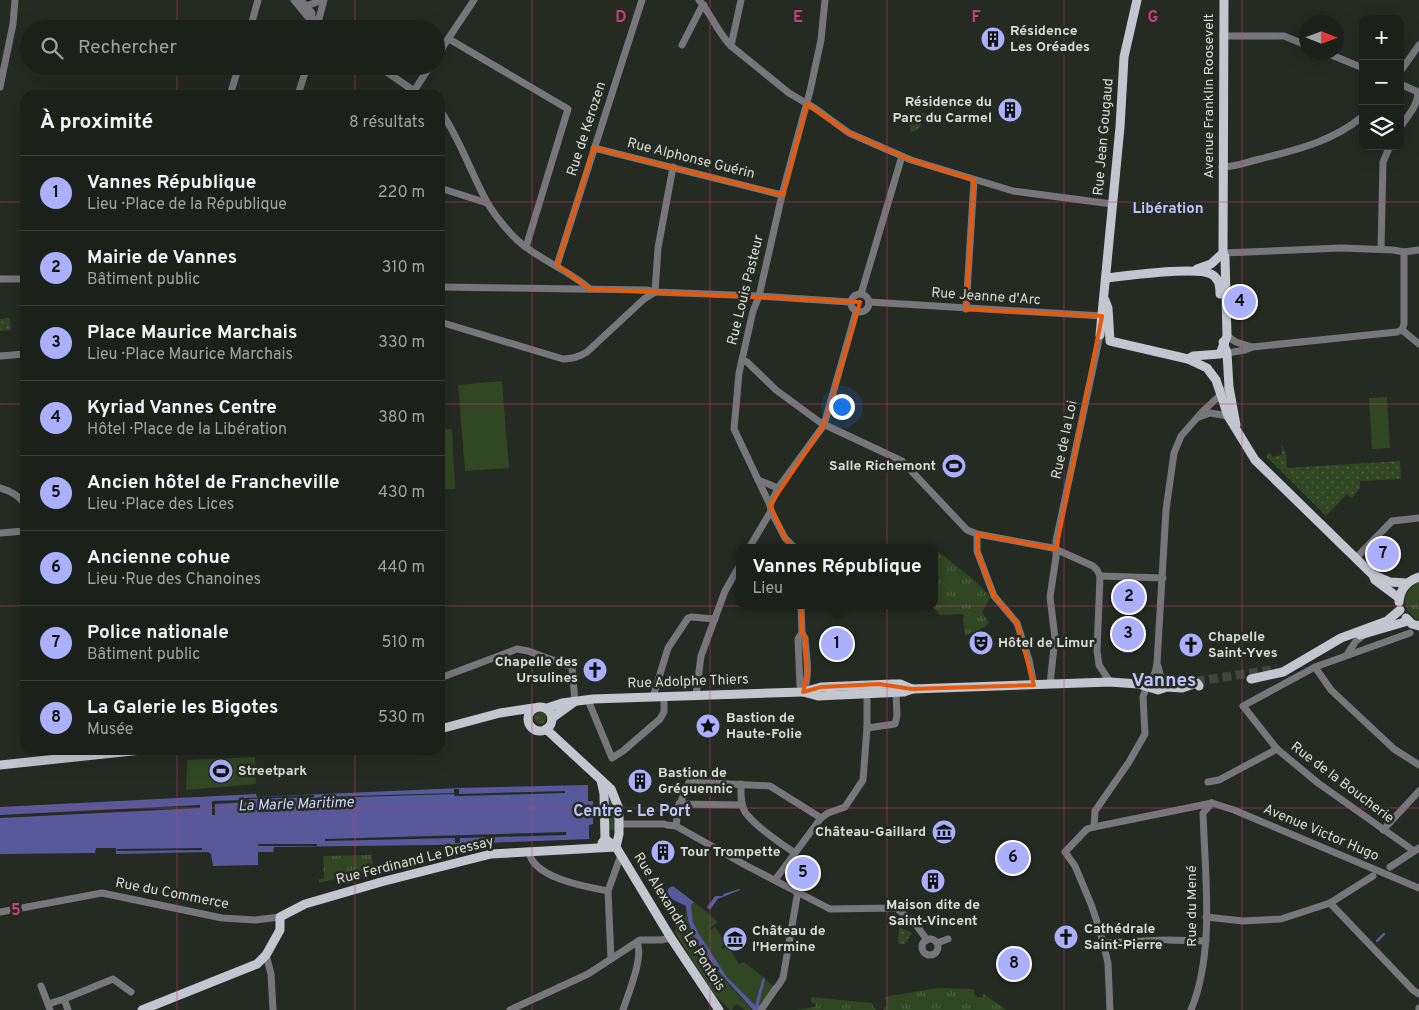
<!DOCTYPE html>
<html lang="fr">
<meta charset="utf-8">
<style>
body{margin:0;font-family:Overpass,sans-serif;background:#292d27;color:#f1f3f6}
.controls{position:absolute;right:15px;top:15px;display:grid;overflow:hidden;border-radius:10px;box-shadow:0 5px 20px #0002}
.controls button{width:45px;height:45px;display:grid;place-items:center;padding:0;border:0;border-bottom:1px solid #3a3e39;background:#1c201a;color:#f1f3f6;font:25px sans-serif}
.compass{position:absolute;left:1299px;top:15px;width:45px;height:45px;border-radius:50%;background:#1c201a;box-shadow:0 5px 20px #0002;rotate:91deg}
.you{position:absolute;left:841px;top:406px;width:18px;height:18px;margin:-12px;border:4px solid #fff;border-radius:50%;background:#1a73e8;box-shadow:0 0 0 8px #1a73e833}
.badge{display:grid;place-items:center;width:32px;height:32px;border-radius:50%;background:#aab0fb;color:#111;font-size:16px;font-weight:700}
.pin{position:absolute;translate:-50% -50%;border:2px solid #fff;box-shadow:0 1px 5px #0006}
.popup{position:absolute;left:736px;top:544px;width:202px;height:65px;box-sizing:border-box;display:grid;place-content:center;border-radius:10px;background:#1c201a;filter:drop-shadow(0 1px 4px #0005);font-size:16px;white-space:nowrap;color:#a0a3a2}
.popup b{font-size:19px;color:#f1f3f6}
.popup::after{content:'';position:absolute;left:50%;top:100%;margin-left:-10px;border:10px solid transparent;border-top-color:#1c201a}
.list{margin:0;padding:0;list-style:none}
h2{display:flex;justify-content:space-between;align-items:center;height:65px;margin:0;padding:0 20px;font-size:21px}
h2 small{font-size:16px;font-weight:400;color:#a0a3a2}
.list li{display:grid;grid-template-columns:32px 1fr auto;gap:15px;align-items:center;box-sizing:border-box;height:75px;padding:0 20px;border-top:1px solid #3a3e39}
.list b{display:block;font-size:19px;white-space:nowrap}
.list p{margin:0;font-size:16px;white-space:nowrap;color:#a0a3a2}
.list em{font-size:16px;font-style:normal;color:#a0a3a2}
.icon{flex:none;width:28px;height:28px;fill:none;stroke:currentColor;stroke-width:2;stroke-linecap:round;stroke-linejoin:round}
.map{position:relative;flex:none;width:1419px;height:1010px;overflow:hidden}
.search{position:absolute;background:#1c201a;box-shadow:0 5px 20px #0002;left:20px;top:20px;width:425px;height:55px;display:flex;align-items:center;gap:12px;box-sizing:border-box;padding:0 18px;border-radius:28px;color:#a0a3a2;font-size:19px}
.panel{position:absolute;background:#1c201a;box-shadow:0 5px 20px #0002;left:20px;top:90px;width:425px;height:665px;border-radius:15px}
.map>svg:first-child{display:block}
</style>
<div class="map">
<svg width="1419" height="1010" viewBox="0 0 1419 1010">
<defs>
<pattern id="grass-dots" width="8" height="8" patternUnits="userSpaceOnUse" patternTransform="scale(1.25)"><rect width="8" height="8" fill="#314723"/><path d="M2 2h.1M6 6h.1" fill="none" stroke="#4e6142" stroke-width="1.8" stroke-linecap="round"/></pattern>
<pattern id="park-tufts" width="24" height="20" patternUnits="userSpaceOnUse" patternTransform="scale(1.25)"><rect width="24" height="20" fill="#314723"/><path d="M3 7l-1-3M5 7V3M7 7l1-3M15 17l-1-3M17 17v-4M19 17l1-3" fill="none" stroke="#4e6142"/></pattern>
</defs>
<rect width="100%" height="100%" fill="#252a22"/>
<g fill="url(#grass-dots)">
<path d="M 919,112 L 925,114 C 922,122 921,131 911,132 L 909,124 L 915,124 Z"/>
<polygon points="25,308 25,329 22,329 20,310"/>
<polygon points="9,318 10,319 11,330 0,331 0,319"/>
<polygon points="1281,444 1286,453 1287,468 1400,461 1401,479 1360,481 1360,488 1352,498 1347,494 1326,516 1266,456 1267,454 1271,453 1272,457 1282,455"/>
<circle cx="540" cy="718" r="6"/>
<polygon points="899,927 912,933 905,944 898,944"/>
</g>
<g fill="url(#park-tufts)">
<polygon points="935,549 974,580 991,597 982,612 989,622 985,627 965,636 963,620 964,615 961,614 940,615 931,605 934,605"/>
<path d="M 1419,582 L 1419,620 C 1401,612 1401,590 1419,582 Z"/>
<polygon points="371,855 374,869 319,883 319,879 324,878 323,856"/>
<polygon points="938,988 972,989 975,990 974,994 977,997 982,997 984,994 1006,1010 883,1010 887,1005 885,997"/>
<polygon points="811,997 872,1003 874,1008 877,1010 796,1010 815,1007 816,1004 811,1002"/>
</g>
<g fill="#314723">
<path d="M 440,366 C 445,379 446,392 440,405 Z"/>
<polygon points="502,381 509,468 465,471 458,385"/>
<polygon points="1387,397 1390,448 1372,449 1369,398"/>
<polygon points="452,429 455,489 440,489 440,430"/>
<polygon points="255,757 256,784 186,790 187,760"/>
<polygon points="607,787 613,799 615,830 609,830"/>
<polygon points="694,902 718,922 709,929 710,930 715,927 726,944 721,947 722,949 728,946 739,964 744,962 763,977 755,1005 726,976 698,932 692,920 691,905"/>
<path d="M 686,913 C 692,946 728,984 751,1008 L 750,1010 L 745,1010 L 736,1004 L 732,1010 L 730,1010 L 714,994 L 674,931 L 680,926 L 676,919 L 680,914 Z"/>
<polygon points="765,979 774,987 761,1006 759,1004"/>
</g>
<g fill="#57599a">
<rect x="1123" y="637" width="10" height="16"/>
<polygon points="588,785 588,801 593,801 593,824 589,825 589,839 436,845 274,847 273,852 258,852 258,865 213,866 211,854 208,852 116,854 116,848 96,848 95,853 0,854 0,807 256,794 257,797 459,788"/>
<path d="M 673,886 L 694,902 L 691,905 L 693,922 L 698,932 L 726,976 L 755,1005 L 763,977 L 765,979 L 759,1004 L 763,1010 L 753,1010 C 729,981 687,945 686,906 L 665,896 L 669,888 Z"/>
<polygon points="739,889 740,890 718,899 710,910 707,907 715,896 723,896 723,894"/>
</g>
<g fill="#252a22">
<polygon points="454,789 459,789 459,794 565,791 565,793 462,796 454,796 454,794 323,798 323,797 454,793"/>
<polygon points="314,795 314,797 249,799 249,802 215,804 215,815 212,815 212,801 245,800 245,798"/>
<polygon points="200,805 200,808 0,818 0,815"/>
<polygon points="566,832 566,835 460,838 460,843 455,843 455,838 325,841 325,839"/>
<rect x="258" y="844" width="59" height="2"/>
<polygon points="202,848 202,850 117,851 117,849"/>
</g>
<g fill="none" stroke-linecap="round" stroke-linejoin="round">
<polyline stroke="#57599a" stroke-width="2.5" points="1377,941 1384,934"/>
<polyline stroke="#40453d" stroke-width="9" stroke-dasharray="9 4.5" stroke-linecap="butt" points="1197,683 1198,681 1277,669"/>
<g stroke="#76767b" stroke-width="7">
<polyline points="294,0 308,17 311,16"/>
<polyline points="301,0 312,13 311,16 318,25 324,29"/>
<path d="M 699,0 C 711,14 718,33 731,46 L 789,93 L 816,109 L 849,133 L 911,160 L 1013,191 L 1112,204"/>
<polyline points="306,6 323,0"/>
<polyline points="317,26 324,0"/>
<polyline points="250,29 258,0"/>
<polyline points="1223,36 1284,36 1306,45"/>
<polyline points="449,39 568,109 526,247"/>
<polyline points="682,45 701,8 704,5"/>
<polyline points="731,46 741,0"/>
<polyline points="1324,52 1363,68"/>
<polyline points="436,57 474,0"/>
<polyline points="378,66 420,95"/>
<polyline points="1400,72 1419,45"/>
<path d="M 1400,84 L 1418,92 C 1418,106 1407,116 1400,128"/>
<polyline points="0,87 13,24 15,0"/>
<polyline points="414,91 430,66"/>
<polyline points="230,95 239,66"/>
<polyline points="298,95 307,66"/>
<path d="M 440,110 C 460,139 470,171 487,202 C 493,213 503,225 512,235 C 534,258 566,268 590,289"/>
<polyline points="594,148 782,195"/>
<path d="M 1222,167 C 1235,167 1247,162 1260,159 C 1296,150 1334,141 1363,116"/>
<polyline points="440,188 487,203"/>
<polyline points="1381,249 1383,162 1390,146"/>
<polyline points="1404,252 1419,250"/>
<polyline points="1223,253 1341,248 1393,250 1404,252"/>
<polyline points="557,265 642,0"/>
<polyline points="0,279 25,279"/>
<polyline points="440,287 648,290 655,292 759,296 850,302"/>
<polyline points="655,292 658,248 673,167"/>
<circle cx="860" cy="303" r="9"/>
<polyline points="861,294 902,156"/>
<polyline points="869,302 1102,316"/>
<polyline points="966,309 974,180"/>
<path d="M 440,322 L 563,359 C 573,359 579,357 587,352 L 644,299 L 655,292"/>
<polyline points="1402,330 1404,324 1404,252"/>
<polyline points="1402,330 1419,344"/>
<polyline points="1227,336 1236,342 1252,347"/>
<polyline points="1227,353 1245,350 1252,347 1397,332 1402,330"/>
<polyline points="0,356 25,354"/>
<polyline points="742,360 747,362 776,390 821,423 902,461 967,530 977,534 1053,548 1093,566 1097,570 1100,576 1097,651 1099,665 1110,682"/>
<polyline points="1199,417 1210,413 1228,416"/>
<polyline points="758,480 778,488"/>
<path d="M 0,488 C 11,491 18,495 25,504"/>
<polyline points="770,505 734,429 739,373 753,311 759,296 782,195 810,91 821,40 825,0"/>
<polyline points="771,511 785,538 795,548"/>
<polyline points="0,533 25,531"/>
<polyline points="977,534 977,551 994,596 1017,623 1029,660 1034,685"/>
<polyline points="749,548 771,511 770,505 778,488 824,425 856,312"/>
<polyline points="1356,558 1392,521 1419,518"/>
<polyline points="1100,576 1163,578"/>
<polyline points="801,605 802,633 798,639 800,686 803,692"/>
<path d="M 802,633 L 805,638 C 806,655 811,675 803,692"/>
<polyline points="1410,633 1315,667 1243,706 1277,749 1318,783 1414,851"/>
<polyline points="1348,653 1356,641 1364,635"/>
<polyline points="1158,666 1161,678 1167,687"/>
<polyline points="1315,667 1331,690 1394,749 1419,765"/>
<polyline points="440,678 517,649 528,651 572,667 575,702"/>
<polyline points="1050,684 1055,638 1050,597 1056,557 1056,541 1100,335"/>
<polyline points="696,695 701,656 725,591 740,565"/>
<polyline points="653,697 668,648 688,618 691,617 715,619"/>
<polyline points="588,700 612,758 623,751 660,719 664,712 664,696"/>
<polyline points="867,728 895,724 897,716 896,693"/>
<polyline points="1208,782 1219,780 1277,749"/>
<path d="M 741,784 C 741,793 740,803 745,812 C 754,825 781,844 795,853"/>
<polyline points="679,804 742,805"/>
<polyline points="619,824 664,824"/>
<polyline points="667,825 676,826 747,866 830,909 896,908 914,922 927,940"/>
<polyline points="676,826 678,808 689,782 770,786 821,818"/>
<polyline points="1094,827 1095,811 1129,762 1145,734 1143,697 1147,685 1155,673 1157,663 1166,510 1174,453 1181,436 1203,411 1229,387"/>
<polyline points="1383,830 1419,791"/>
<path d="M 529,851 C 532,878 586,887 608,891"/>
<polyline points="1390,867 1419,848"/>
<polyline points="775,880 821,818 828,813 845,807 863,780 867,728 867,689"/>
<polyline points="1330,903 1413,990 1419,994"/>
<polyline points="0,912 102,893 222,918 255,920 280,917"/>
<polyline points="1206,917 1243,921 1281,919 1330,903 1373,876"/>
<circle cx="930" cy="947" r="8"/>
<polyline points="1168,940 1206,941"/>
<polyline points="937,943 948,939"/>
<polyline points="1103,943 1164,940"/>
<polyline points="266,955 271,974 273,1010"/>
<polyline points="611,959 608,891 621,855"/>
<polyline points="41,986 48,1004"/>
<polyline points="778,986 783,978 798,891"/>
<polyline points="64,999 113,979 131,992"/>
<polyline points="50,1010 48,1004 64,999 68,1010"/>
<polyline points="510,1010 588,974 640,940 661,940 671,938"/>
<path d="M 623,1010 C 628,994 644,957 637,942"/>
<polyline points="761,1010 776,988"/>
<polyline points="1110,1010 1108,963 1100,931 1091,904 1075,866 1065,852 1087,829 1094,827 1212,803 1234,810 1419,888"/>
<path d="M 1191,1010 C 1215,952 1205,875 1203,813 L 1212,803"/>
<polyline points="1419,1010 1419,1008"/>
</g>
<g stroke="#c4c6cf" stroke-width="9">
<polyline points="1197,269 1211,264 1223,253"/>
<path d="M 1106,278 C 1126,276 1195,266 1211,274 C 1219,278 1220,285 1220,294"/>
<polyline points="1105,300 1108,308 1110,341 1188,359 1207,368 1216,380 1228,416 1255,460 1373,575 1375,580 1399,598"/>
<polyline points="1100,335 1120,127 1124,57 1137,0"/>
<polyline points="1223,342 1227,353 1229,387 1236,425"/>
<polyline points="1188,359 1193,356 1220,354 1227,336 1225,257 1223,253 1224,0"/>
<polyline points="1374,575 1390,582 1407,583"/>
<path d="M 1399,602 C 1400,589 1407,581 1419,577"/>
<polyline points="1406,618 1412,624 1419,626"/>
<polyline points="1360,635 1408,621"/>
<polyline points="1251,679 1283,672 1341,638 1387,621 1400,610"/>
<polyline points="803,692 818,696 904,692 912,689 1110,682 1138,684 1158,690 1167,687 1182,688 1197,683 1199,686"/>
<circle cx="540" cy="719" r="12"/>
<polyline points="547,708 562,703 593,699 803,692 821,687 892,684 900,684 912,689"/>
<polyline points="552,718 574,702"/>
<polyline points="440,729 500,713 533,708"/>
<polyline points="546,729 611,789 619,809 619,834 616,847"/>
<polyline points="0,765 142,750"/>
<polyline points="601,780 604,794 605,839 602,843"/>
<polyline points="605,839 616,847 671,938 719,1010"/>
<polyline points="142,1010 257,964 266,955 280,930 280,917 305,904 381,882 491,854 616,847"/>
</g>
</g>
<path fill="none" stroke="#e8590c" stroke-width="4" stroke-linejoin="round" d="M 807,104 L 849,133 L 911,160 L 974,180 L 966,309 L 1102,316 L 1056,549 L 977,534 L 977,551 L 994,596 L 1017,623 L 1034,685 L 912,689 L 879,684 L 821,687 L 803,692 L 807,675 L 805,638 L 802,633 L 801,557 L 785,538 L 770,505 L 824,425 L 860,302 L 590,289 L 557,265 L 594,148 L 783,195 Z"/>
<path fill="none" stroke="#c73f74" stroke-width="1" stroke-opacity="0.55" d="M 177,0 L 177,29M 355,0 L 355,29M 532,0 L 532,1010M 710,0 L 710,1010M 887,0 L 887,1010M 1064,0 L 1064,1010M 1242,0 L 1242,1010M 177,66 L 177,95M 355,66 L 355,95M 0,202 L 25,202M 440,202 L 1419,202M 0,404 L 25,404M 440,404 L 1419,404M 0,606 L 25,606M 440,606 L 1419,606M 177,750 L 177,1010M 355,750 L 355,1010M 0,808 L 1419,808"/>
<defs>
<symbol id="building-disc" viewBox="-11 -11 22 22"><circle r="9.5" fill="#aab0fb" stroke="#252a22"/><path d="M-4-6H4V6H1V3H-1V6H-4ZM-2.5-4.3h1.7v1.8h-1.7ZM.8-4.3h1.7v1.8H.8ZM-2.5-1h1.7V.8h-1.7ZM.8-1h1.7V.8H.8Z" fill="#111"/></symbol>
<symbol id="stadium-disc" viewBox="-11 -11 22 22"><circle r="9.5" fill="#aab0fb" stroke="#252a22"/><path d="M0-5a6.5 5 0 1 0 0 10a6.5 5 0 1 0 0-10ZM-3.5-1.8h7v3.6h-7Z" fill="#111"/></symbol>
<symbol id="theatre-disc" viewBox="-11 -11 22 22"><circle r="9.5" fill="#aab0fb" stroke="#252a22"/><path d="M-5-5.5Q0-4 5-5.5V0Q5 5 0 6Q-5 5-5 0ZM-3.3-2.5H-1v1.5H-3.3ZM1-2.5H3.3v1.5H1ZM-2.8 1Q0 5.5 2.8 1Z" fill="#111"/></symbol>
<symbol id="church-disc" viewBox="-11 -11 22 22"><circle r="9.5" fill="#aab0fb" stroke="#252a22"/><path d="M-1.2-6h2.4v3.5h3.3v2.4h-3.3V6h-2.4V-.1h-3.3v-2.4h3.3Z" fill="#111"/></symbol>
<symbol id="sight-disc" viewBox="-11 -11 22 22"><circle r="9.5" fill="#aab0fb" stroke="#252a22"/><path d="M0-6L1.8-2.2L6-1.7L2.9 1.2L3.7 5.4L0 3.3L-3.7 5.4L-2.9 1.2L-6-1.7L-1.8-2.2Z" fill="#111"/></symbol>
<symbol id="museum-disc" viewBox="-11 -11 22 22"><circle r="9.5" fill="#aab0fb" stroke="#252a22"/><path d="M0-6L6-3V-2H-6V-3ZM-5-1h2V3h-2ZM-1-1h2V3h-2ZM3-1h2V3H3ZM-6 4H6V6H-6Z" fill="#111"/></symbol>
</defs>
<g fill-rule="evenodd">
<use href="#building-disc" x="979" y="25" width="28" height="28"/>
<use href="#building-disc" x="996" y="96" width="28" height="28"/>
<use href="#stadium-disc" x="940" y="452" width="28" height="28"/>
<use href="#theatre-disc" x="967" y="629" width="28" height="28"/>
<use href="#church-disc" x="1177" y="631" width="28" height="28"/>
<use href="#church-disc" x="581" y="656" width="28" height="28"/>
<use href="#sight-disc" x="694" y="712" width="28" height="28"/>
<use href="#stadium-disc" x="207" y="757" width="28" height="28"/>
<use href="#building-disc" x="626" y="767" width="28" height="28"/>
<use href="#museum-disc" x="930" y="818" width="28" height="28"/>
<use href="#building-disc" x="649" y="838" width="28" height="28"/>
<use href="#building-disc" x="919" y="867" width="28" height="28"/>
<use href="#church-disc" x="1052" y="923" width="28" height="28"/>
<use href="#museum-disc" x="721" y="925" width="28" height="28"/>
</g>
<g text-anchor="middle" dominant-baseline="central" stroke-width="5" stroke-linejoin="round" paint-order="stroke">
<g font-size="14" font-weight="bold" fill="#d9dcd7" stroke="#252a22" text-anchor="start">
<text x="1010" y="31">Résidence<tspan x="1010" dy="16">Les Oréades</tspan></text>
<text x="992" y="102" text-anchor="end">Résidence du<tspan x="992" dy="16">Parc du Carmel</tspan></text>
<text x="936" y="466" text-anchor="end">Salle Richemont</text>
<text x="1208" y="637">Chapelle<tspan x="1208" dy="16">Saint-Yves</tspan></text>
<text x="998" y="643">Hôtel de Limur</text>
<text x="578" y="662" text-anchor="end">Chapelle des<tspan x="578" dy="16">Ursulines</tspan></text>
<text x="726" y="718">Bastion de<tspan x="726" dy="16">Haute-Folie</tspan></text>
<text x="238" y="771">Streetpark</text>
<text x="658" y="773">Bastion de<tspan x="658" dy="16">Gréguennic</tspan></text>
<text x="926" y="832" text-anchor="end">Château-Gaillard</text>
<text x="680" y="852">Tour Trompette</text>
<text x="933" y="905" text-anchor="middle">Maison dite de<tspan x="933" dy="16">Saint-Vincent</tspan></text>
<text x="1084" y="929">Cathédrale<tspan x="1084" dy="16">Saint-Pierre</tspan></text>
<text x="752" y="931">Château de<tspan x="752" dy="16">l'Hermine</tspan></text>
</g>
<g font-size="14" fill="#d9dcd7" stroke="#252a22">
<text transform="translate(1209 96) rotate(-90)">Avenue Franklin Roosevelt</text>
<text transform="translate(587 129) rotate(-72)">Rue de Kerozen</text>
<text transform="translate(1104 137) rotate(-85)">Rue Jean Gougaud</text>
<text transform="translate(691 159) rotate(14)">Rue Alphonse Guérin</text>
<text transform="translate(746 290) rotate(-76)">Rue Louis Pasteur</text>
<text transform="translate(986 297) rotate(4)">Rue Jeanne d'Arc</text>
<text transform="translate(1065 440) rotate(-78)">Rue de la Loi</text>
<text transform="translate(688 682) rotate(-2)">Rue Adolphe Thiers</text>
<text transform="translate(1342 783) rotate(37)">Rue de la Boucherie</text>
<text transform="translate(1321 833) rotate(23)">Avenue Victor Hugo</text>
<text transform="translate(415 861) rotate(-14)">Rue Ferdinand Le Dressay</text>
<text transform="translate(172 894) rotate(11)">Rue du Commerce</text>
<text transform="translate(1192 906) rotate(-90)">Rue du Mené</text>
<text transform="translate(679 922) rotate(58)">Rue Alexandre Le Pontois</text>
</g>
<g font-size="15" font-weight="bold" fill="#bec3fc" stroke="#252a22">
<text x="1168" y="209">Libération</text>
</g>
<g font-size="15" font-style="italic" fill="#cfd3f9" stroke="#252a22">
<text transform="translate(296 805) rotate(-2)">La Marle Maritime</text>
</g>
<g font-size="16" font-weight="bold" fill="#bec3fc" stroke="#252a22">
<text x="632" y="812">Centre - Le Port</text>
</g>
<g font-size="19" font-weight="bold" fill="#bec3fc" stroke="#252a22">
<text x="1164" y="681">Vannes</text>
</g>
</g>
<g font-size="16" text-anchor="middle" font-weight="bold" fill="#c73f74" stroke="#252a22" stroke-width="5" stroke-linejoin="round" paint-order="stroke">
<text x="621" y="22">D</text>
<text x="798" y="22">E</text>
<text x="976" y="22">F</text>
<text x="1153" y="22">G</text>
<text x="16" y="915">5</text>
</g>
</svg>
<div class="controls">
<button>+</button>
<button>−</button>
<button><svg class="icon" aria-label="layers" viewBox="0 0 24 24"><path d="M12 4l9 5-9 5-9-5zM3 14l9 5 9-5"/></svg></button>
</div>
<svg class="compass" viewBox="-18 -18 36 36"><path d="M0-13l5 13h-10z" fill="#e53935"/><path d="M0 13l5-13h-10z" fill="#a0a3a2"/></svg>
<div class="you"></div>
<div class="pin badge" style="left:837px;top:644px">1</div>
<div class="popup"><b>Vannes République</b>Lieu</div>
<div class="pin badge" style="left:1129px;top:597px">2</div>
<div class="pin badge" style="left:1128px;top:634px">3</div>
<div class="pin badge" style="left:1240px;top:302px">4</div>
<div class="pin badge" style="left:803px;top:873px">5</div>
<div class="pin badge" style="left:1013px;top:858px">6</div>
<div class="pin badge" style="left:1383px;top:554px">7</div>
<div class="pin badge" style="left:1014px;top:964px">8</div>
<div class="search"><svg class="icon" aria-label="search" viewBox="0 0 24 24"><circle cx="10" cy="10" r="6"/><path d="M15 15l6 6"/></svg>Rechercher</div>
<section class="panel">
<h2>À proximité<small>8 résultats</small></h2>
<ul class="list">
<li><span class="badge">1</span><div><b>Vannes République</b><p>Lieu · Place de la République</p></div><em>220 m</em></li>
<li><span class="badge">2</span><div><b>Mairie de Vannes</b><p>Bâtiment public</p></div><em>310 m</em></li>
<li><span class="badge">3</span><div><b>Place Maurice Marchais</b><p>Lieu · Place Maurice Marchais</p></div><em>330 m</em></li>
<li><span class="badge">4</span><div><b>Kyriad Vannes Centre</b><p>Hôtel · Place de la Libération</p></div><em>380 m</em></li>
<li><span class="badge">5</span><div><b>Ancien hôtel de Francheville</b><p>Lieu · Place des Lices</p></div><em>430 m</em></li>
<li><span class="badge">6</span><div><b>Ancienne cohue</b><p>Lieu · Rue des Chanoines</p></div><em>440 m</em></li>
<li><span class="badge">7</span><div><b>Police nationale</b><p>Bâtiment public</p></div><em>510 m</em></li>
<li><span class="badge">8</span><div><b>La Galerie les Bigotes</b><p>Musée</p></div><em>530 m</em></li>
</ul>
</section>
</div>
